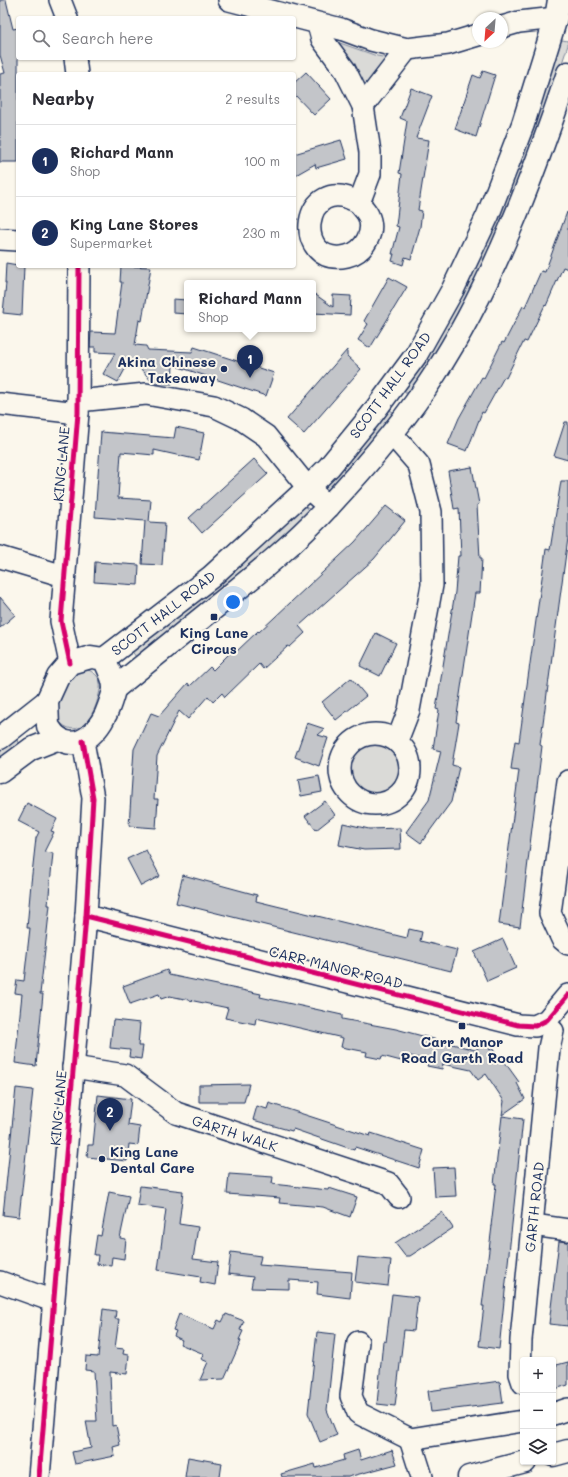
<!DOCTYPE html>
<meta charset="utf-8">
<style>
body{margin:0;font-family:Mali,sans-serif;background:#f7f7f7;color:#2b2b33}
.controls{position:absolute;right:12px;bottom:12px;display:grid;overflow:hidden;border-radius:4px;box-shadow:0 1px 3px #0004}
.controls button{width:36px;height:36px;display:grid;place-items:center;padding:0;border:0;border-bottom:1px solid #e1e1e2;background:#fff;color:#2b2b33;font:20px sans-serif}
.compass{position:absolute;left:472px;top:12px;width:36px;height:36px;border-radius:50%;background:#fff;box-shadow:0 1px 3px #0004;rotate:206deg}
.you{position:absolute;left:233px;top:602px;width:14px;height:14px;margin:-10px;border:3px solid #fff;border-radius:50%;background:#1a73e8;box-shadow:0 0 0 6px #1a73e833}
.badge{display:grid;place-items:center;width:26px;height:26px;border-radius:50%;background:#1b2f5e;color:#fff;font-size:13px;font-weight:700}
.pin{position:absolute;translate:-50% -33px;filter:drop-shadow(0 1px 2px #0008)}
.pin::after{content:'';position:absolute;top:21px;width:14px;height:12px;background:inherit;clip-path:polygon(0 0,100% 0,50% 100%)}
.popup{position:absolute;left:184px;top:280px;width:132px;height:52px;box-sizing:border-box;display:grid;place-content:center;border-radius:4px;background:#fff;filter:drop-shadow(0 1px 3px #0005);font-size:13px;white-space:nowrap;color:#7c7c81}
.popup b{font-size:15px;color:#2b2b33}
.popup::after{content:'';position:absolute;left:50%;top:100%;margin-left:-8px;border:8px solid transparent;border-top-color:#fff}
.list{margin:0;padding:0;list-style:none}
h2{display:flex;justify-content:space-between;align-items:center;height:52px;margin:0;padding:0 16px;font-size:17px}
h2 small{font-size:13px;font-weight:400;color:#7c7c81}
.list li{display:grid;grid-template-columns:26px 1fr auto;gap:12px;align-items:center;box-sizing:border-box;height:72px;padding:0 16px;border-top:1px solid #e1e1e2}
.list b{display:block;font-size:15px;white-space:nowrap}
.list p{margin:0;font-size:13px;white-space:nowrap;color:#7c7c81}
.list em{font-size:13px;font-style:normal;color:#7c7c81}
.icon{flex:none;width:22px;height:22px;fill:none;stroke:currentColor;stroke-width:2;stroke-linecap:round;stroke-linejoin:round}
.map{position:relative;flex:none;width:568px;height:1477px;overflow:hidden}
.search{position:absolute;background:#fff;box-shadow:0 1px 3px #0004;left:16px;top:16px;width:280px;height:44px;display:flex;align-items:center;gap:10px;box-sizing:border-box;padding:0 14px;border-radius:4px;color:#7c7c81;font-size:15px}
.panel{position:absolute;background:#fff;box-shadow:0 1px 3px #0004;left:16px;top:72px;width:280px;height:196px;border-radius:4px}
.map>svg:first-child{display:block}
</style>
<div class="map">
<svg width="568" height="1477" viewBox="0 0 568 1477">
<rect width="100%" height="100%" fill="#fbf7ec"/>
<filter id="ink" filterUnits="userSpaceOnUse"><feTurbulence type="fractalNoise" baseFrequency=".025" numOctaves="2"/><feDisplacementMap in="SourceGraphic" scale="8" xChannelSelector="R" yChannelSelector="G"/><feConvolveMatrix kernelMatrix="1 2 1 2 8 2 1 2 1" color-interpolation-filters="sRGB"/></filter>
<g filter="url(#ink)">
<g fill="#dadad7" stroke="#7a849a">
<polygon points="562,40 568,41 568,45 539,133 500,235 448,335 410,393 405,393 403,389 492,232 519,165 560,42"/>
<polygon points="337,42 377,56 388,58 365,88"/>
<polygon points="389,410 394,412 394,415 372,443 329,490 325,489 324,486"/>
<polygon points="304,506 309,509 308,513 248,568 136,657 131,650"/>
<path d="M 82,668 C 90,670 99,674 100,683 C 101,690 98,698 96,705 C 89,723 77,739 58,721 L 54,701 L 63,682 Z"/>
<polygon points="16,738 21,745 0,761 0,750"/>
<circle cx="375" cy="769" r="28"/>
</g>
<g fill="#c3c5c9" stroke="#1b2f5e">
<polygon points="0,0 6,0 13,29 18,28 18,162 0,162 0,74 5,73 0,55"/>
<polygon points="483,71 495,75 476,137 455,129 473,75 480,78"/>
<polygon points="306,72 331,99 314,115 294,94 294,83"/>
<polygon points="411,88 432,96 416,138 429,140 418,210 422,211 420,227 411,259 405,257 403,265 392,261 394,254 392,254 399,227 396,226 402,174 399,173 407,121 400,118"/>
<polygon points="341,140 347,159 316,168 315,164 294,176 294,154"/>
<polygon points="567,212 568,213 568,269 563,267 546,306 545,305 527,342 524,341 506,378 504,377 484,413 482,412 467,451 448,444 459,418 482,377 484,378 502,342 504,343 523,306 525,307 541,271 545,272"/>
<polygon points="6,263 24,266 22,315 3,313 6,283 5,283"/>
<polygon points="121,266 151,267 142,321 139,320 135,345 146,346 148,350 192,352 194,347 274,373 266,396 173,365 172,384 156,383 151,381 144,372 130,360 118,382 103,374 115,353 95,352 95,347 90,347 91,332 115,333 122,282 120,282"/>
<polygon points="389,277 407,287 370,348 358,340 368,324 364,321"/>
<polygon points="313,293 333,307 333,295 351,296 350,315 313,313"/>
<polygon points="173,299 187,300 187,314 173,313"/>
<polygon points="347,350 347,356 361,369 304,434 287,419"/>
<polygon points="565,422 568,422 568,460 554,456"/>
<polygon points="176,427 204,433 199,460 154,450 154,455 121,452 118,498 151,500 149,522 165,523 162,565 142,564 145,521 95,517 101,432 174,438"/>
<polygon points="254,459 268,474 202,533 189,518"/>
<polygon points="472,467 479,504 477,505 480,558 482,558 480,593 475,593 456,722 459,723 452,765 459,767 451,802 421,843 406,832 429,800 441,751 433,749 439,710 436,709 455,592 458,556 461,556 459,508 454,509 448,471"/>
<polygon points="561,481 568,481 568,538 540,745 542,746 520,927 499,924 519,770 511,769 515,741 519,742 546,549 550,550"/>
<polygon points="386,506 405,521 374,559 299,626 305,633 290,647 288,646 263,669 259,664 225,697 222,693 213,702 208,696 188,719 179,711 157,756 154,799 158,799 156,828 129,826 134,749 151,713 159,716 188,683 190,686 210,667 213,670 235,648 237,651 258,631 259,632 355,542"/>
<polygon points="95,562 139,565 138,585 94,582"/>
<polygon points="0,597 15,615 0,628"/>
<polygon points="376,633 396,643 380,676 360,666"/>
<polygon points="351,678 366,696 336,720 322,702"/>
<polygon points="307,723 325,729 318,735 328,738 319,766 295,757"/>
<polygon points="319,776 322,792 301,796 298,780"/>
<polygon points="325,801 335,815 316,830 305,816"/>
<polygon points="27,803 57,819 51,831 54,832 44,852 53,853 48,905 50,905 40,994 43,994 36,1066 15,1063 22,994 15,993 17,980 24,981 30,928 27,928 31,883 36,838 39,832 18,821"/>
<polygon points="343,823 369,829 400,828 401,849 364,850 339,845"/>
<polygon points="146,850 160,876 141,886 127,859"/>
<polygon points="183,875 257,895 256,901 305,913 407,938 409,929 422,932 420,941 457,950 451,971 176,903"/>
<polygon points="503,939 516,968 487,981 474,952"/>
<polygon points="167,970 169,975 261,994 260,997 342,1015 342,1019 396,1029 475,1050 485,1043 490,1050 492,1048 499,1058 501,1057 519,1082 517,1083 525,1099 502,1115 504,1101 486,1074 478,1080 471,1070 443,1064 442,1069 427,1066 429,1061 403,1054 401,1061 382,1056 381,1059 366,1056 367,1052 341,1047 343,1038 256,1018 255,1024 225,1018 228,1008 170,996 161,999 159,994 130,1004 123,986"/>
<polygon points="113,1020 140,1023 138,1046 143,1046 141,1059 129,1057 130,1050 110,1048"/>
<polygon points="249,1084 244,1102 199,1102 199,1085"/>
<polygon points="16,1088 33,1090 19,1217 3,1215"/>
<polygon points="98,1095 131,1099 128,1125 140,1127 138,1145 129,1144 127,1161 87,1157 88,1145 93,1145"/>
<polygon points="269,1103 370,1136 371,1133 424,1150 419,1168 355,1147 354,1150 293,1129 292,1131 253,1120 257,1106 267,1109"/>
<polygon points="502,1116 523,1119 499,1349 479,1346 484,1306 482,1306 492,1226 491,1226 496,1184 494,1184"/>
<polygon points="454,1167 456,1196 435,1197 433,1168"/>
<polygon points="229,1174 273,1177 272,1184 328,1190 329,1188 357,1197 350,1217 323,1207 279,1203 280,1198 227,1194"/>
<polygon points="140,1186 183,1191 179,1224 198,1227 193,1259 218,1262 215,1285 200,1282 201,1277 158,1270 166,1209 137,1205"/>
<polygon points="109,1192 129,1196 120,1238 126,1239 124,1259 112,1257 111,1266 97,1264 98,1255 94,1255 97,1235 101,1236"/>
<polygon points="442,1212 453,1228 410,1256 405,1256 395,1243"/>
<polygon points="559,1241 568,1242 568,1326 549,1324"/>
<polygon points="231,1252 261,1256 259,1265 352,1272 350,1298 317,1294 318,1282 289,1280 289,1289 251,1288 253,1277 228,1274"/>
<polygon points="358,1257 391,1260 388,1286 355,1282"/>
<polygon points="392,1294 418,1297 414,1331 404,1330 395,1406 377,1404 383,1341 386,1342"/>
<polygon points="103,1309 116,1311 115,1319 119,1319 115,1348 124,1349 123,1354 129,1355 127,1374 110,1372 112,1426 116,1425 120,1445 113,1447 115,1456 75,1464 72,1452 91,1448 86,1421 97,1421 94,1371 85,1370 86,1356 98,1357"/>
<polygon points="179,1314 214,1329 218,1320 222,1322 226,1314 244,1321 240,1330 243,1331 239,1340 241,1341 224,1379 200,1380 208,1362 201,1359 204,1354 180,1344 182,1340 174,1336 176,1331 173,1330"/>
<polygon points="317,1332 335,1334 327,1410 337,1435 320,1442 308,1413"/>
<polygon points="568,1362 568,1385 555,1389 553,1382 553,1366"/>
<polygon points="500,1381 503,1403 431,1412 428,1391"/>
<polygon points="358,1450 361,1460 392,1450 397,1464 348,1477 282,1477 281,1474 315,1464 316,1468 344,1460 343,1455"/>
<polygon points="188,1457 222,1463 220,1477 185,1477"/>
</g>
<g fill="none" stroke-linecap="round" stroke-linejoin="round">
<defs>
<g id="minor">
<polyline points="60,0 67,18"/>
<polyline points="229,0 341,29 371,40 407,49 448,44 478,35"/>
<path d="M 318,24 L 322,39 L 345,70 L 363,106 L 370,152 L 370,174 L 359,203 C 301,169 291,269 347,256 C 364,252 376,232 368,215 C 366,211 362,207 359,203"/>
<polyline points="502,27 519,22 556,18"/>
<polyline points="75,58 77,74"/>
<polyline points="363,106 407,49"/>
<polyline points="0,239 18,240"/>
<polyline points="78,401 146,394 214,406 241,419 266,436 308,488 329,507"/>
<polyline points="0,404 78,413"/>
<polyline points="392,434 419,465 431,512 432,585 409,710 397,741"/>
<polyline points="0,557 64,576"/>
<polyline points="70,663 61,621 78,413 79,266"/>
<circle cx="375" cy="769" r="35"/>
<polyline points="568,781 550,913 562,939 568,944"/>
<polyline points="86,916 518,1025 535,1026 547,1020 568,995"/>
<polyline points="73,1067 125,1075 176,1113 388,1183 399,1197"/>
<polyline points="533,1225 568,1230"/>
<polyline points="0,1282 53,1301"/>
<polyline points="358,1342 351,1396 358,1413 410,1439"/>
<polyline points="523,1383 520,1374 521,1340 549,1048 553,1031"/>
<polyline points="553,1414 568,1409"/>
<polyline points="39,1477 86,916 93,798 83,741"/>
<polyline points="422,1477 410,1439 523,1421"/>
</g>
<g id="major">
<polyline points="553,1455 568,1451"/>
<polyline points="469,1477 525,1462"/>
</g>
<g id="highway">
<path d="M 91,657 L 104,659 C 108,668 114,678 114,688 C 114,693 111,700 109,706 C 103,725 81,755 58,738 C 54,735 51,730 48,726 L 47,701 L 58,677 L 70,663 Z"/>
<polyline points="104,659 211,577 308,488 329,467 370,417 416,355 453,289 488,215 523,124 556,18 559,0"/>
<path d="M 114,689 C 149,661 183,633 218,605 C 257,574 296,542 329,506 C 367,465 405,421 435,374 C 493,285 534,174 568,73"/>
<polyline points="0,738 47,701"/>
<polyline points="0,772 31,749 59,738"/>
</g>
</defs>
<use href="#minor" stroke="#1b2f5e" stroke-width="24"/>
<use href="#major" stroke="#1b2f5e" stroke-width="25"/>
<use href="#highway" stroke="#1b2f5e" stroke-width="25"/>
<use href="#minor" stroke="#fbf7ec" stroke-width="21"/>
<use href="#major" stroke="#fbf7ec" stroke-width="22"/>
<use href="#highway" stroke="#fbf7ec" stroke-width="22"/>
<defs>
<g id="cycleway">
<polyline points="70,663 61,621 78,413 79,266"/>
<polyline points="86,916 518,1025 535,1026 547,1020 568,995"/>
<polyline points="39,1477 86,916 93,798 83,741"/>
</g>
</defs>
<use href="#cycleway" stroke="#fbf7ec" stroke-width="8"/>
<use href="#cycleway" stroke="#d6006c" stroke-width="5"/>
</g>
</g>
<g fill="#1b2f5e" stroke="#fbf7ec" stroke-width="1.5">
<circle cx="224" cy="369" r="4"/>
<rect x="210" y="613" width="8" height="8" rx="2"/>
<rect x="458" y="1022" width="8" height="8" rx="2"/>
<circle cx="102" cy="1159" r="4"/>
</g>
<g text-anchor="middle" dominant-baseline="central" stroke-width="4" stroke-linejoin="round" paint-order="stroke">
<g font-size="14" font-weight="bold" fill="#1b2f5e" stroke="#fbf7ec">
<text x="216" y="361" text-anchor="end">Akina Chinese<tspan x="216" dy="16">Takeaway</tspan></text>
<text x="214" y="632">King Lane<tspan x="214" dy="16">Circus</tspan></text>
<text x="462" y="1041">Carr Manor<tspan x="462" dy="16">Road Garth Road</tspan></text>
<text x="110" y="1151" text-anchor="start">King Lane<tspan x="110" dy="16">Dental Care</tspan></text>
</g>
<g font-size="14" fill="#1b2f5e" stroke="#fbf7ec">
<text transform="translate(390 385) rotate(-54)">SCOTT HALL ROAD</text>
<text transform="translate(61 464) rotate(-85)">KING LANE</text>
<text transform="translate(163 613) rotate(-38)">SCOTT HALL ROAD</text>
<text transform="translate(336 967) rotate(14)">CARR MANOR ROAD</text>
<text transform="translate(58 1108) rotate(-85)">KING LANE</text>
<text transform="translate(235 1133) rotate(18)">GARTH WALK</text>
<text transform="translate(534 1207) rotate(-84)">GARTH ROAD</text>
</g>
</g>
</svg>
<div class="controls">
<button>+</button>
<button>−</button>
<button><svg class="icon" aria-label="layers" viewBox="0 0 24 24"><path d="M12 4l9 5-9 5-9-5zM3 14l9 5 9-5"/></svg></button>
</div>
<svg class="compass" viewBox="-18 -18 36 36"><path d="M0-13l5 13h-10z" fill="#e53935"/><path d="M0 13l5-13h-10z" fill="#7c7c81"/></svg>
<div class="you"></div>
<div class="pin badge" style="left:250px;top:378px">1</div>
<div class="popup"><b>Richard Mann</b>Shop</div>
<div class="pin badge" style="left:110px;top:1131px">2</div>
<div class="search"><svg class="icon" aria-label="search" viewBox="0 0 24 24"><circle cx="10" cy="10" r="6"/><path d="M15 15l6 6"/></svg>Search here</div>
<section class="panel">
<h2>Nearby<small>2 results</small></h2>
<ul class="list">
<li><span class="badge">1</span><div><b>Richard Mann</b><p>Shop</p></div><em>100 m</em></li>
<li><span class="badge">2</span><div><b>King Lane Stores</b><p>Supermarket</p></div><em>230 m</em></li>
</ul>
</section>
</div>
